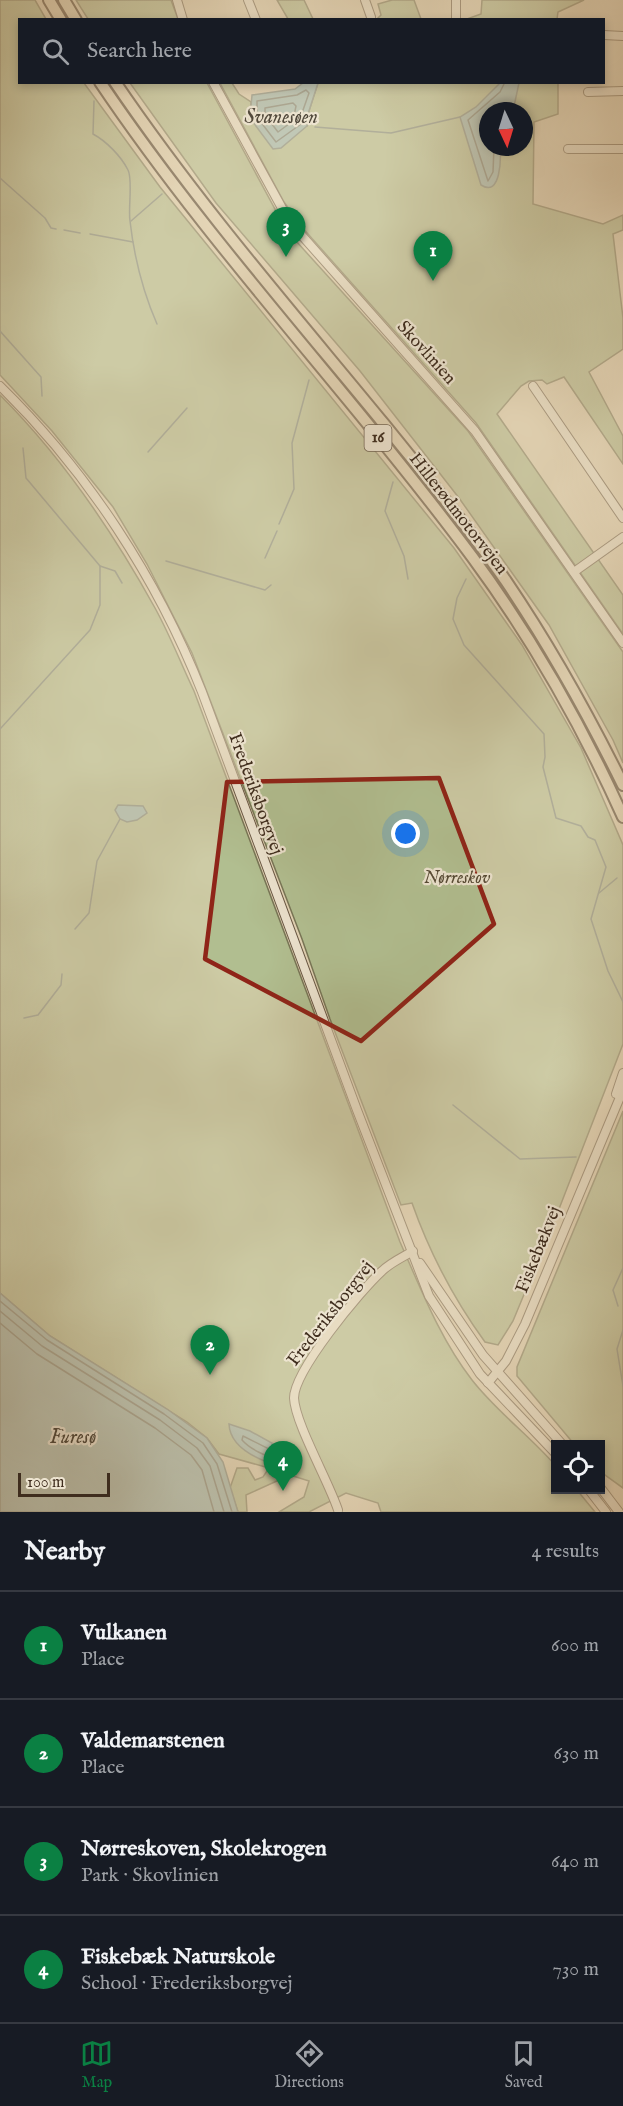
<!DOCTYPE html>
<meta charset="utf-8">
<style>
body{margin:0;font-family:"IM FELL English",serif;background:#242831;color:#f1f3f6}
.controls{position:absolute;right:18px;bottom:18px;display:grid;overflow:hidden;border-radius:0px;box-shadow:0 3px 9px #0003}
.controls button{width:54px;height:54px;display:grid;place-items:center;padding:0;border:0;border-bottom:2px solid #363941;background:#171b24;color:#f1f3f6;font:30px sans-serif}
.compass{position:absolute;left:479px;top:102px;width:54px;height:54px;border-radius:50%;background:#171b24;box-shadow:0 3px 9px #0003;rotate:176deg}
.scale{position:absolute;left:18px;bottom:15px;width:92px;box-sizing:border-box;padding-left:6px;border:3px solid #3f2d1e;border-top:0;font-size:16px;line-height:21px;white-space:nowrap;color:#3f2d1e;-webkit-text-stroke:4px #ede4d0;paint-order:stroke}
.you{position:absolute;left:406px;top:834px;width:21px;height:21px;margin:-15px;border:4px solid #fff;border-radius:50%;background:#1a73e8;box-shadow:0 0 0 9px #1a73e833}
.badge{display:grid;place-items:center;width:39px;height:39px;border-radius:50%;background:#0b8043;color:#fff;font-size:20px;font-weight:700}
.pin{position:absolute;translate:-50% -50px;filter:drop-shadow(0 2px 3px #0008)}
.pin::after{content:'';position:absolute;top:32px;width:21px;height:18px;background:inherit;clip-path:polygon(0 0,100% 0,50% 100%)}
.list{margin:0;padding:0;list-style:none}
h2{display:flex;justify-content:space-between;align-items:center;height:78px;margin:0;padding:0 24px;font-size:26px}
h2 small{font-size:20px;font-weight:400;color:#9ea1a6}
.list li{display:grid;grid-template-columns:39px 1fr auto;gap:18px;align-items:center;box-sizing:border-box;height:108px;padding:0 24px;border-top:2px solid #363941}
.list b{display:block;font-size:22px;white-space:nowrap}
.list p{margin:0;font-size:20px;white-space:nowrap;color:#9ea1a6}
.list em{font-size:20px;font-style:normal;color:#9ea1a6}
.icon{flex:none;width:33px;height:33px;fill:none;stroke:currentColor;stroke-width:2;stroke-linecap:round;stroke-linejoin:round}
.map{position:relative;flex:none;width:623px;height:1512px;overflow:hidden}
.search{position:absolute;background:#171b24;box-shadow:0 3px 9px #0003;left:18px;right:18px;top:18px;height:66px;display:flex;align-items:center;gap:15px;box-sizing:border-box;padding:0 21px;border-radius:0px;color:#9ea1a6;font-size:22px}
.sheet{height:510px;background:#171b24}
nav{display:flex;justify-content:space-around;align-items:center;box-sizing:border-box;height:84px;border-top:2px solid #363941;background:#171b24;font-size:16px;color:#9ea1a6}
nav a{display:grid;justify-items:center;gap:3px}
nav .on{color:#0b8043}
.map>svg:first-child{display:block}
</style>
<div class="map">
<svg width="623" height="1512" viewBox="0 0 623 1512">
<rect width="100%" height="100%" fill="#e4d5b7"/>
<filter id="stains"><feTurbulence type="fractalNoise" baseFrequency=".00333" numOctaves="4"/><feColorMatrix values="0 0 0 0 .2 0 0 0 0 .09 0 0 0 0 .02 0 0 0 .5 -.17"/></filter>
<radialGradient id="worn" r=".72"><stop offset=".6" stop-color="#630" stop-opacity="0"/><stop offset="1" stop-color="#630" stop-opacity=".3"/></radialGradient>
<g fill="#b1be90" stroke="#787657" stroke-width="1.5" fill-rule="evenodd">
<path d="M 0,0 L 35,0 L 46,19 L 20,20 L 20,82 L 84,83 L 160,187 L 454,548 L 522,645 L 581,748 L 623,845 L 623,1044 L 552,1227 L 513,1321 L 498,1345 L 485,1342 C 453,1298 430,1254 412,1203 L 401,1205 L 330,1019 L 302,939 L 192,653 L 147,564 L 113,507 L 52,431 L 0,375 Z"/>
<polygon points="76,0 171,0 178,19 88,19"/>
<polygon points="277,0 304,0 313,19 288,19"/>
<polygon points="392,0 414,0 421,19 376,20 381,15 378,4"/>
<polygon points="482,0 584,0 558,12 557,19 467,19 481,14"/>
<polygon points="130,83 207,83 275,209 296,241 468,431 623,652 623,763 613,740 549,625 459,498 360,371 216,203"/>
<path d="M 220,83 L 232,83 L 239,94 L 251,102 L 251,118 L 307,126 L 308,114 L 318,83 L 558,83 L 558,114 L 534,122 L 533,204 L 603,224 L 623,215 L 623,230 L 613,234 L 623,318 L 623,349 L 589,372 L 623,436 L 623,464 L 564,377 L 547,384 L 542,380 L 529,381 L 521,386 L 497,414 L 623,595 L 623,634 L 476,423 L 300,225 L 284,202 ZM 488,111 L 524,111 L 524,147 L 488,147 Z"/>
<path d="M 0,395 C 62,457 113,532 155,608 C 170,635 181,664 194,691 L 400,1242 C 421,1289 440,1339 472,1380 C 497,1412 529,1435 555,1465 L 556,1490 L 577,1490 L 595,1512 L 381,1512 L 378,1503 L 346,1493 L 309,1512 L 279,1512 L 304,1497 L 309,1481 L 290,1475 L 246,1495 L 247,1512 L 238,1512 L 230,1488 L 237,1468 L 248,1468 L 255,1480 L 263,1477 L 269,1468 L 219,1454 L 207,1438 L 187,1422 L 50,1336 L 0,1293 Z"/>
<polygon points="623,1111 623,1488 601,1472 600,1444 574,1444 517,1376 517,1367"/>
</g>
<g fill="#97b8b5" stroke="#748079" stroke-width="1.5">
<path d="M 501,82 L 519,83 L 513,111 L 488,111 L 488,147 L 500,147 C 501,158 501,198 481,185 L 460,117 L 476,107 Z"/>
<polygon points="303,83 318,83 308,114 307,126 281,148 273,149 250,118 252,95 295,89"/>
<polygon points="118,805 143,806 147,813 137,820 127,822 120,819 115,810"/>
<polygon points="0,1293 50,1336 167,1409 207,1438 223,1462 238,1512 0,1512"/>
<path d="M 229,1424 L 250,1431 L 288,1452 L 289,1461 L 282,1467 C 261,1461 230,1449 229,1424 Z"/>
</g>
<g fill="none" stroke-linecap="round" stroke-linejoin="round">
<g stroke="#6b726a" stroke-width="1.5">
<polygon points="306,90 309,93 302,113 301,124 276,142 257,117 257,101 297,95"/>
<polygon points="293,103 296,106 293,121 278,132 265,115 265,108"/>
<polyline points="494,147 493,172 488,181 468,120 500,92 505,82"/>
<polyline points="0,1301 47,1340 164,1414 203,1443 217,1464 232,1512"/>
<polyline points="0,1311 42,1346 160,1420 197,1448 210,1466 224,1512"/>
<polyline points="0,1323 37,1354 155,1428 191,1455 202,1470 214,1512"/>
<path d="M 243,1436 L 277,1453 L 278,1457 C 268,1459 249,1448 242,1440 Z"/>
</g>
<g stroke="#748079" stroke-width="1.5">
<path d="M 94,101 L 93,134 C 106,141 121,156 128,170 C 133,179 128,209 130,221 C 134,256 143,292 157,324"/>
<polyline points="315,127 391,133 460,117"/>
<polyline points="0,178 45,218 51,228 56,229"/>
<polyline points="131,221 162,194"/>
<polyline points="64,230 80,233"/>
<polyline points="90,234 133,242"/>
<polyline points="0,331 41,377 42,396"/>
<polyline points="23,448 26,478 100,566"/>
<polyline points="148,452 187,408"/>
<polyline points="393,482 385,511 404,556 408,579"/>
<polyline points="279,524 294,489 292,443 309,380"/>
<polyline points="265,558 277,531"/>
<polyline points="166,561 265,590 271,585"/>
<polyline points="466,579 457,598 453,619 464,645 544,734 545,757 543,767 556,818 581,826 588,837 595,840 606,867 591,919 608,971 623,1002"/>
<polyline points="0,729 90,630 100,605 100,566 115,571 122,583"/>
<polyline points="599,893 617,878"/>
<polyline points="75,929 89,913 97,861 120,819"/>
<polyline points="24,1018 38,1015 61,985 62,974"/>
<polyline points="453,1105 520,1159 576,1157"/>
<polyline points="618,1306 613,1290 623,1268"/>
<polyline points="623,1330 617,1349 623,1386"/>
</g>
<defs>
<g id="minor">
<polyline points="177,0 183,20"/>
<polyline points="248,0 256,20"/>
<polyline points="365,0 371,17"/>
<polyline points="456,20 456,0"/>
<polyline points="604,35 623,36"/>
<polyline points="213,82 289,221 475,431 623,643"/>
<polyline points="588,92 623,91"/>
<polyline points="568,149 623,149"/>
<path d="M 0,386 C 87,471 157,578 202,692 L 357,1110 L 429,1296 L 480,1374 L 556,1454"/>
<polyline points="533,386 623,518"/>
<polyline points="574,572 623,537"/>
<polyline points="616,1094 623,1073"/>
<polyline points="420,1263 483,1355 562,1444"/>
<polyline points="488,1383 506,1361 525,1324 623,1090"/>
<polyline points="600,1487 619,1512"/>
<polyline points="589,1490 606,1512"/>
<path d="M 338,1510 C 329,1482 295,1423 294,1398 C 294,1371 360,1291 382,1271 C 390,1263 403,1257 413,1251"/>
</g>
<g id="highway">
<polyline points="49,0 61,20"/>
<polyline points="64,0 76,20"/>
<path d="M 100,82 C 213,250 353,396 473,558 C 532,638 582,726 623,817"/>
<path d="M 115,82 C 197,203 292,312 384,424 C 425,475 468,526 506,581 C 550,646 588,714 623,785"/>
</g>
</defs>
<use href="#minor" stroke="#685744" stroke-width="10"/>
<use href="#highway" stroke="#3f2d1e" stroke-width="14"/>
<use href="#minor" stroke="#ede4d0" stroke-width="8"/>
<use href="#highway" stroke="#e4d5b7" stroke-width="10"/>
</g>
<path d="M0 0H623V1512H0ZM 439,778 L 494,924 L 361,1041 L 205,959 L 227,782 Z" fill="#e4d5b7" fill-opacity=".55" fill-rule="evenodd"/>
<path fill="none" stroke="#8f2418" stroke-width="4.5" stroke-linejoin="round" d="M 439,778 L 494,924 L 361,1041 L 205,959 L 227,782 Z"/>
<g text-anchor="middle" dominant-baseline="central" stroke-width="4.5" stroke-linejoin="round" paint-order="stroke">
<rect fill="#ede4d0" stroke="#736453" stroke-width="1.5" x="364.5" y="425" width="27" height="26" rx="4.5"/>
<g font-size="16" font-weight="bold" fill="#3f2d1e">
<text x="378" y="438">16</text>
</g>
<g font-size="18" fill="#3f2d1e" stroke="#ede4d0">
<text transform="translate(426 353) rotate(48)">Skovlinien</text>
<text transform="translate(458 514) rotate(52)">Hillerødmotorvejen</text>
<text transform="translate(255 794) rotate(70)">Frederiksborgvej</text>
<text transform="translate(539 1250) rotate(-68)">Fiskebækvej</text>
<text transform="translate(331 1314) rotate(-52)">Frederiksborgvej</text>
</g>
<g font-size="18" font-style="italic" fill="#564a35" stroke="#ede4d0">
<text x="457" y="878">Nørreskov</text>
</g>
<g font-size="20" font-style="italic" fill="#51493c" stroke="#ede4d0">
<text x="281" y="117">Svanesøen</text>
<text x="73" y="1437">Furesø</text>
</g>
</g>
<rect width="100%" height="100%" filter="url(#stains)"/>
<rect width="100%" height="100%" fill="url(#worn)"/>
</svg>
<div class="controls">
<button><svg class="icon" aria-label="locate" viewBox="0 0 24 24"><circle cx="12" cy="12" r="6"/><path d="M12 2v4M12 18v4M2 12h4M18 12h4"/></svg></button>
</div>
<svg class="compass" viewBox="-18 -18 36 36"><path d="M0-13l5 13h-10z" fill="#e53935"/><path d="M0 13l5-13h-10z" fill="#9ea1a6"/></svg>
<div class="scale">100 m</div>
<div class="you"></div>
<div class="pin badge" style="left:433px;top:281px">1</div>
<div class="pin badge" style="left:210px;top:1375px">2</div>
<div class="pin badge" style="left:286px;top:257px">3</div>
<div class="pin badge" style="left:283px;top:1491px">4</div>
<div class="search"><svg class="icon" aria-label="search" viewBox="0 0 24 24"><circle cx="10" cy="10" r="6"/><path d="M15 15l6 6"/></svg>Search here</div>
</div>
<section class="sheet">
<h2>Nearby<small>4 results</small></h2>
<ul class="list">
<li><span class="badge">1</span><div><b>Vulkanen</b><p>Place</p></div><em>600 m</em></li>
<li><span class="badge">2</span><div><b>Valdemarstenen</b><p>Place</p></div><em>630 m</em></li>
<li><span class="badge">3</span><div><b>Nørreskoven, Skolekrogen</b><p>Park · Skovlinien</p></div><em>640 m</em></li>
<li><span class="badge">4</span><div><b>Fiskebæk Naturskole</b><p>School · Frederiksborgvej</p></div><em>730 m</em></li>
</ul>
</section>
<nav>
<a class="on"><svg class="icon" aria-label="map" viewBox="0 0 24 24"><path d="M3 6l6-2 6 2 6-2v14l-6 2-6-2-6 2zM9 4v14M15 6v14"/></svg>Map</a>
<a><svg class="icon" aria-label="directions" viewBox="0 0 24 24"><path d="M12 3l9 9-9 9-9-9zM9 14v-3h6M13 9l2 2-2 2"/></svg>Directions</a>
<a><svg class="icon" aria-label="saved" viewBox="0 0 24 24"><path d="M7 4h10v16l-5-4-5 4z"/></svg>Saved</a>
</nav>
